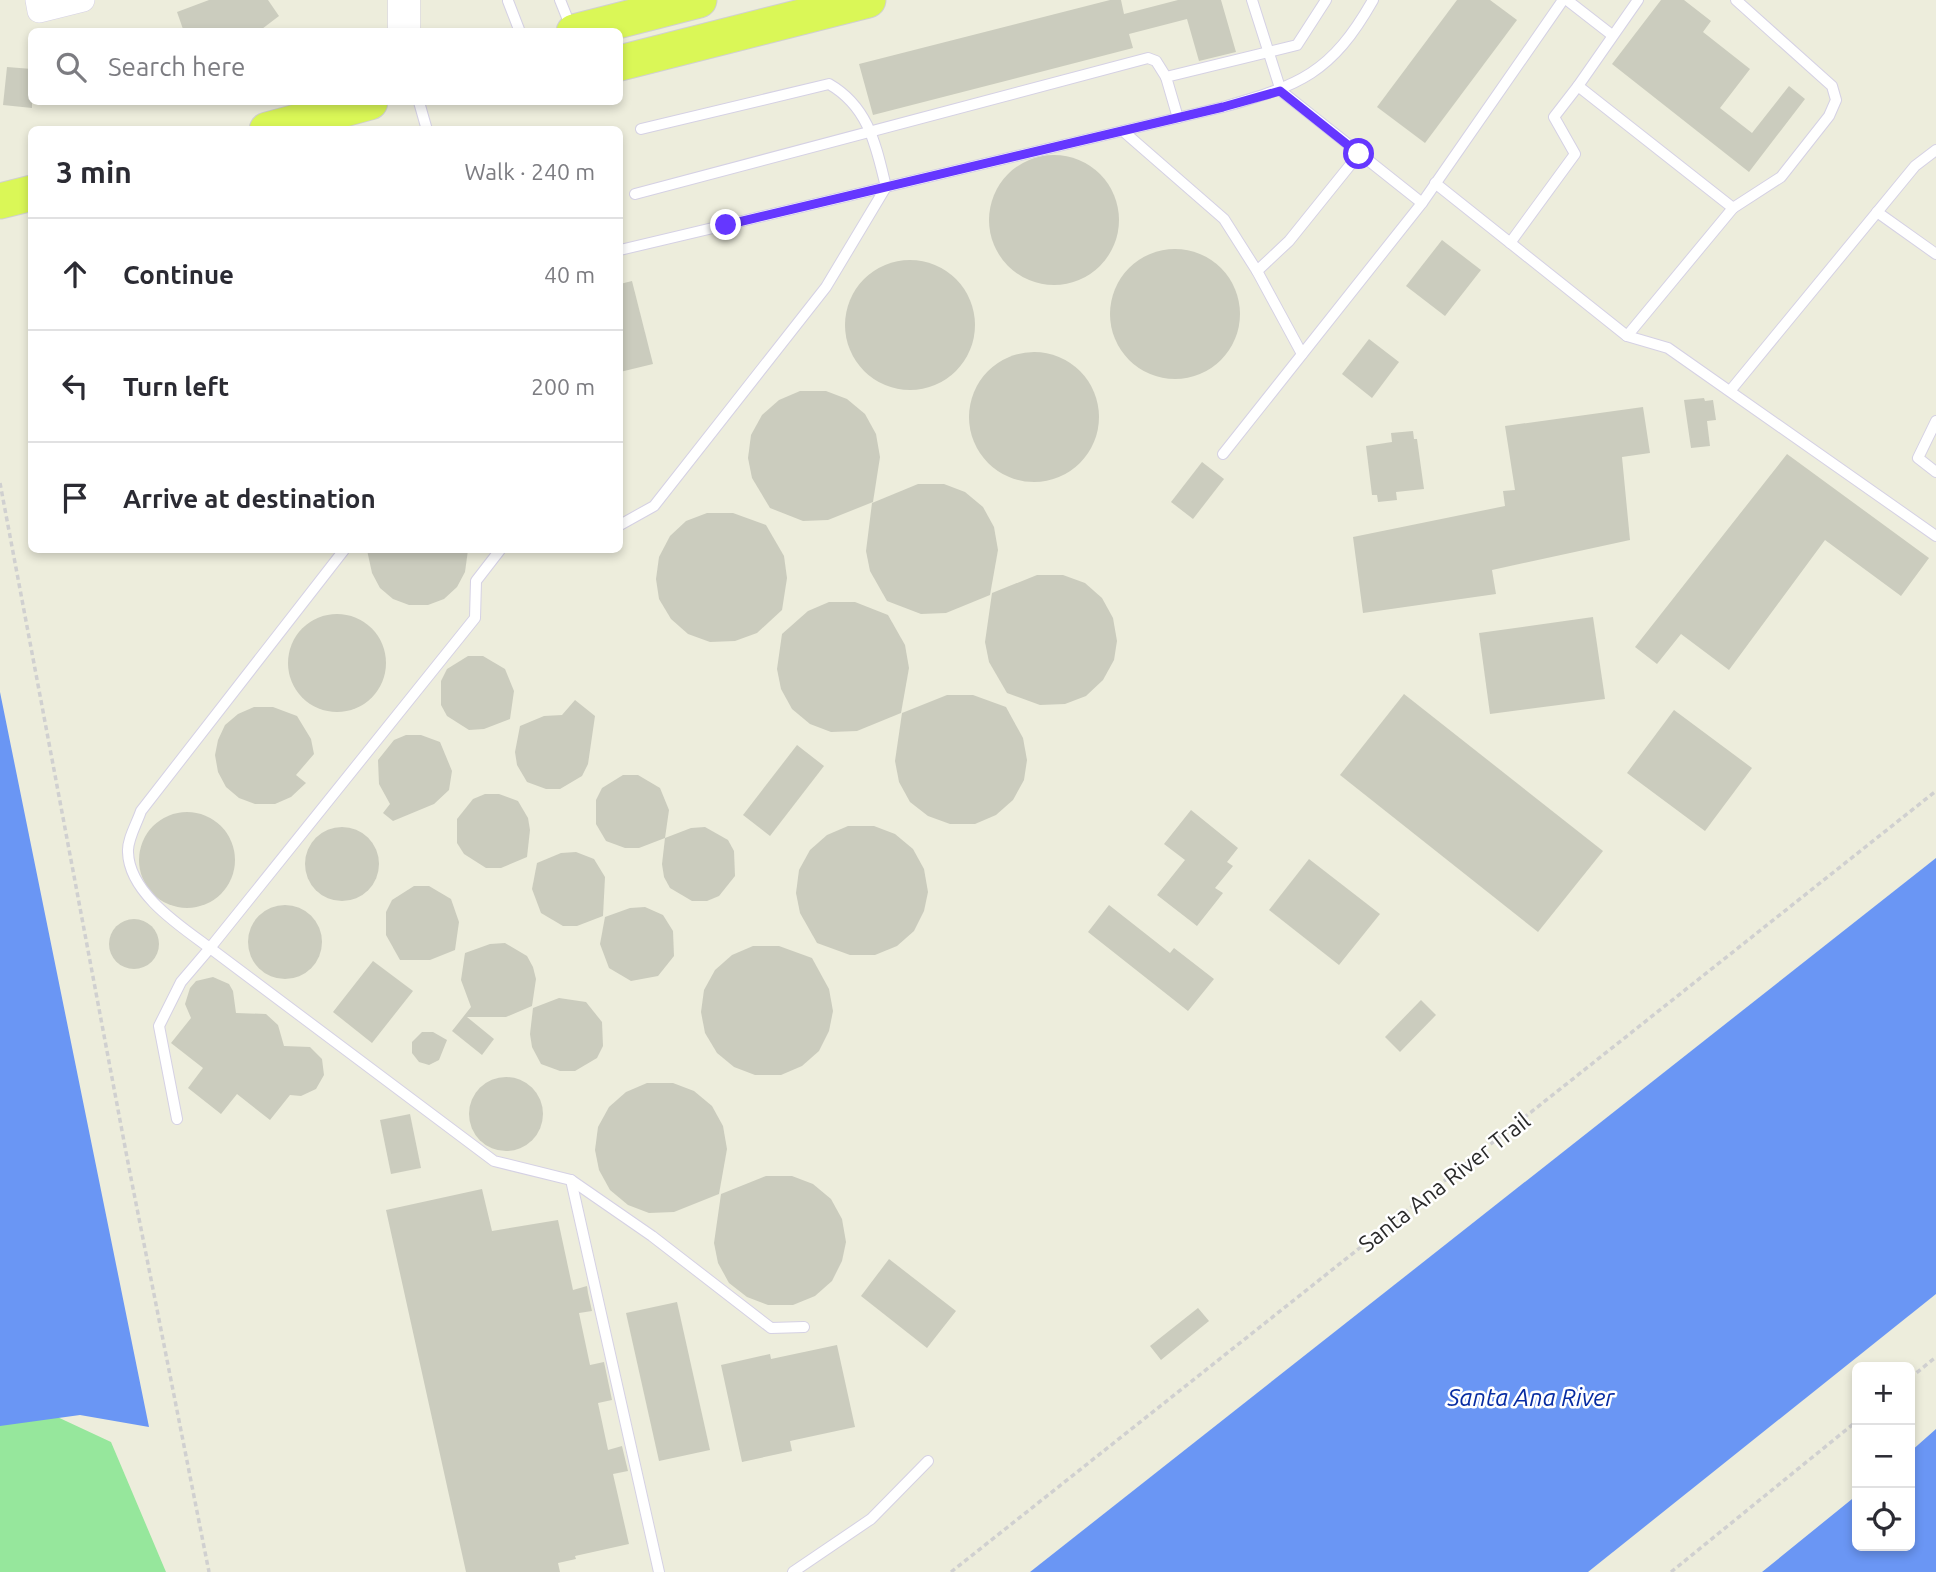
<!DOCTYPE html>
<meta charset="utf-8">
<style>
body{margin:0;font-family:Ubuntu,sans-serif;background:#f2f2f3;color:#2b2b33}
.controls{position:absolute;right:21px;bottom:21px;display:grid;overflow:hidden;border-radius:10px;box-shadow:0 4px 10px #0003}
.controls button{width:63px;height:63px;display:grid;place-items:center;padding:0;border:0;border-bottom:2px solid #e1e1e2;background:#fff;color:#2b2b33;font:35px sans-serif}
.stop{position:absolute;width:21px;height:21px;margin:-16px;border:5px solid #6537ff;border-radius:50%;background:#fff}
.stop.end{background:#6537ff;border-color:#fff;box-shadow:0 2px 7px #0008}
.list{margin:0;padding:0;list-style:none}
h2{display:flex;justify-content:space-between;align-items:center;height:91px;margin:0;padding:0 28px;font-size:30px}
h2 small{font-size:23px;font-weight:400;color:#7c7c81}
.list li{display:grid;grid-template-columns:46px 1fr auto;gap:21px;align-items:center;box-sizing:border-box;height:112px;padding:0 28px;border-top:2px solid #e1e1e2}
.list b{display:block;font-size:26px;white-space:nowrap}
.list em{font-size:23px;font-style:normal;color:#7c7c81}
.icon{flex:none;width:38px;height:38px;fill:none;stroke:currentColor;stroke-width:2;stroke-linecap:round;stroke-linejoin:round}
.map{position:relative;flex:none;width:1936px;height:1572px;overflow:hidden}
.search{position:absolute;background:#fff;box-shadow:0 4px 10px #0003;left:28px;top:28px;width:595px;height:77px;display:flex;align-items:center;gap:18px;box-sizing:border-box;padding:0 24px;border-radius:10px;color:#7c7c81;font-size:26px}
.panel{position:absolute;background:#fff;box-shadow:0 4px 10px #0003;left:28px;top:126px;width:595px;height:427px;border-radius:10px}
.map>svg:first-child{display:block}
</style>
<div class="map">
<svg width="1936" height="1572" viewBox="0 0 1936 1572">
<rect width="100%" height="100%" fill="#ededdc"/>
<polygon fill="#96e79c" points="0,1378 8,1394 111,1442 166,1572 0,1572"/>
<g fill="#6a96f4">
<polygon points="0,692 149,1427 80,1415 0,1426"/>
<polygon points="1936,858 1936,1294 1588,1572 1030,1572"/>
<polygon points="1936,1429 1936,1572 1762,1572 1857,1495 1857,1546 1910,1546 1910,1452"/>
</g>
<g fill="#cbccbe">
<polygon points="209,0 268,0 279,16 258,32 184,32 177,12"/>
<polygon points="1110,0 1121,0 1124,14 1178,0 1221,0 1236,52 1199,61 1187,19 1129,34 1133,48 873,115 859,64"/>
<polygon points="1457,0 1490,0 1517,20 1425,143 1377,107"/>
<polygon points="1661,0 1684,0 1711,21 1703,32 1750,69 1720,108 1752,133 1789,86 1805,99 1749,172 1612,64"/>
<polygon points="7,67 32,69 32,108 3,105"/>
<circle cx="1054" cy="220" r="65"/>
<polygon points="1442,240 1481,270 1445,316 1406,286"/>
<circle cx="1175" cy="314" r="65"/>
<circle cx="910" cy="325" r="65"/>
<polygon points="632,281 653,364 620,372 620,284"/>
<polygon points="1369,339 1399,362 1372,398 1342,374"/>
<circle cx="1034" cy="417" r="65"/>
<polygon points="800,391 826,391 847,399 865,414 876,434 880,457 873,502 828,520 803,521 770,508 752,478 748,458 751,435 762,415 779,400"/>
<polygon points="1704,398 1705,401 1713,400 1716,420 1707,421 1710,446 1691,448 1684,400"/>
<polygon points="1643,407 1650,453 1622,457 1630,540 1492,570 1496,594 1363,613 1353,537 1505,506 1503,491 1515,490 1505,426"/>
<polygon points="1413,431 1414,439 1417,439 1424,489 1396,492 1397,500 1378,502 1377,495 1372,495 1366,446 1392,442 1391,433"/>
<polygon points="1787,454 1929,558 1901,596 1825,540 1729,670 1681,634 1657,664 1635,647"/>
<polygon points="1202,462 1224,479 1193,519 1171,502"/>
<polygon points="918,484 944,484 965,492 983,507 994,527 998,550 990,595 946,613 921,614 887,601 870,571 866,551 872,503"/>
<polygon points="707,513 733,513 766,525 784,556 787,578 782,610 757,633 735,641 710,642 688,634 671,619 659,599 656,579 659,557 670,536 686,521"/>
<polygon points="367,550 468,550 465,572 457,587 444,599 428,605 409,605 393,599 380,588 372,573"/>
<polygon points="1037,575 1063,575 1085,583 1102,598 1113,618 1117,641 1114,660 1103,680 1086,696 1065,704 1040,705 1007,693 989,662 985,642 992,593"/>
<polygon points="829,602 855,602 888,615 905,645 909,668 901,713 857,731 831,732 810,724 792,709 781,689 777,669 782,634 808,611"/>
<circle cx="337" cy="663" r="49"/>
<polygon points="1593,617 1605,699 1490,714 1479,633"/>
<polygon points="468,656 483,656 505,669 514,691 510,719 484,729 469,730 447,716 441,705 441,681 447,669"/>
<polygon points="1404,694 1603,851 1538,932 1340,775"/>
<polygon points="947,695 973,695 1006,707 1023,738 1027,760 1024,780 1013,800 996,815 975,824 950,824 928,816 910,802 899,782 895,761 902,713"/>
<polygon points="575,700 595,716 588,764 582,776 560,789 546,789 527,782 517,765 515,752 520,726 544,716 562,715"/>
<polygon points="254,707 273,707 297,716 311,739 314,754 296,775 306,783 291,797 275,804 255,804 239,798 226,787 218,772 215,755 218,740 225,725 238,714"/>
<polygon points="1674,710 1752,768 1705,831 1627,773"/>
<polygon points="406,735 421,735 440,742 452,771 449,790 434,804 393,821 383,813 390,804 379,784 378,760 394,740"/>
<polygon points="797,745 824,766 770,836 743,815"/>
<polygon points="623,775 638,775 660,788 669,810 665,838 639,848 625,848 606,841 596,824 596,800 602,788"/>
<polygon points="485,794 499,794 518,801 528,818 530,830 527,857 501,868 486,868 464,854 457,843 457,819 473,799"/>
<polygon points="1191,810 1238,848 1227,862 1233,866 1215,888 1223,893 1197,926 1157,895 1185,860 1164,844"/>
<circle cx="187" cy="860" r="48"/>
<polygon points="848,826 874,826 895,834 913,849 924,869 928,892 924,911 914,931 897,946 875,955 850,955 817,943 800,913 796,893 799,870 810,850 827,835"/>
<circle cx="342" cy="864" r="37"/>
<polygon points="705,827 728,840 734,851 735,876 719,896 707,901 692,901 670,888 664,877 662,864 665,838 691,828"/>
<polygon points="576,852 594,859 605,877 603,916 577,926 563,926 541,913 532,889 537,863 561,853"/>
<polygon points="1309,859 1380,914 1339,965 1269,910"/>
<polygon points="414,886 429,886 451,899 459,922 455,950 430,960 400,960 386,935 386,912 392,900"/>
<circle cx="285" cy="942" r="37"/>
<polygon points="1109,905 1170,953 1174,948 1214,979 1188,1011 1088,932"/>
<polygon points="645,907 663,915 673,931 674,956 658,976 631,981 609,968 600,944 605,917 630,908"/>
<circle cx="134" cy="944" r="25"/>
<polygon points="505,943 527,956 533,967 536,979 532,1006 506,1017 467,1017 494,1039 482,1055 452,1031 471,1007 461,980 465,953 490,944"/>
<polygon points="753,946 779,946 812,958 829,989 833,1011 829,1031 819,1051 802,1066 781,1075 755,1075 734,1067 717,1053 705,1033 701,1012 704,990 715,970 732,955"/>
<polygon points="373,961 413,991 372,1043 333,1012"/>
<polygon points="213,977 229,984 233,991 236,1013 266,1014 278,1025 284,1046 310,1047 322,1059 324,1075 316,1089 301,1096 290,1095 270,1120 237,1094 221,1114 188,1088 203,1068 171,1043 191,1018 185,1004 190,988 196,981"/>
<polygon points="559,998 586,1002 602,1022 603,1046 597,1058 575,1071 560,1071 541,1064 532,1047 530,1034 533,1008"/>
<polygon points="1421,1000 1436,1015 1400,1052 1385,1037"/>
<polygon points="422,1032 433,1032 447,1040 439,1060 429,1065 419,1062 412,1053 412,1042"/>
<circle cx="506" cy="1114" r="37"/>
<polygon points="647,1083 673,1083 694,1091 712,1106 723,1126 727,1149 719,1194 674,1212 649,1213 628,1205 610,1190 599,1170 595,1150 598,1127 609,1107 626,1092"/>
<polygon points="410,1114 421,1168 391,1174 380,1120"/>
<polygon points="766,1176 792,1176 813,1184 831,1199 842,1219 846,1242 842,1261 832,1281 815,1296 793,1305 768,1305 747,1297 729,1283 718,1263 714,1243 721,1194"/>
<polygon points="482,1189 492,1231 558,1220 573,1290 587,1286 588,1293 592,1311 579,1313 590,1365 604,1362 612,1400 598,1403 608,1450 622,1446 628,1471 613,1474 629,1544 575,1556 576,1559 558,1563 560,1572 466,1572 386,1210"/>
<polygon points="889,1259 956,1311 927,1348 861,1296"/>
<polygon points="677,1302 710,1450 659,1461 626,1313"/>
<polygon points="1198,1308 1209,1321 1161,1360 1150,1346"/>
<polygon points="837,1345 855,1427 790,1441 792,1451 742,1462 721,1365 770,1354 771,1359"/>
</g>
<g fill="none" stroke-linecap="round" stroke-linejoin="round">
<defs>
<g id="lane">
<polyline points="560,0 572,30"/>
<polyline points="1252,0 1281,91 1422,203"/>
<polyline points="1567,0 1612,35"/>
<polyline points="1638,0 1578,86 1733,208 1781,177 1829,116 1836,100 1832,86 1736,0"/>
<polyline points="508,1 520,32"/>
<polyline points="419,102 427,130"/>
<polyline points="1178,118 1166,77 1297,45 1326,0"/>
<polyline points="1123,131 1224,219 1257,271 1302,354"/>
<polyline points="1435,183 1627,336 1733,208"/>
<polyline points="635,194 1148,58 1156,61 1166,77"/>
<polyline points="1877,212 1936,254"/>
<polyline points="1510,243 1575,154 1554,117 1578,86"/>
<path d="M 620,250 L 1223,107 C 1300,85 1331,74 1373,0"/>
<polyline points="1257,271 1289,241 1359,154"/>
<polyline points="1627,336 1668,348 1936,536"/>
<polyline points="1730,391 1915,166 1936,150"/>
<polyline points="1936,421 1918,458 1936,472"/>
<polyline points="1223,454 1422,203 1563,0"/>
<path d="M 620,525 L 654,506 L 826,287 L 886,187 C 876,146 869,107 829,84 L 641,129"/>
<path d="M 344,550 L 141,811 C 137,823 127,840 128,852 C 129,893 180,926 210,948 L 475,618 L 476,581 L 500,550"/>
<polyline points="177,1119 159,1026 181,982 210,948 494,1161 571,1180 652,1236 771,1328 804,1327"/>
<polyline points="571,1180 659,1572"/>
<polyline points="793,1572 871,1519 928,1461"/>
</g>
<polyline id="street" points="37,0 39,11 83,0"/>
<polyline id="secondary" points="404,0 404,32"/>
<g id="primary">
<polyline points="574,32 699,0"/>
<polyline points="620,63 868,0"/>
<polyline points="267,130 370,102"/>
<polyline points="0,201 32,193"/>
</g>
</defs>
<use href="#lane" stroke="#d5d1e4" stroke-width="12"/>
<use href="#street" stroke="#d5d1e4" stroke-width="24"/>
<use href="#secondary" stroke="#d5d1e4" stroke-width="33"/>
<use href="#primary" stroke="#d0d0d0" stroke-width="37"/>
<g stroke="#d0d0d0" stroke-width="3.5" stroke-dasharray="5 3.5" stroke-linecap="butt">
<polyline points="0,483 129,1168 209,1572"/>
<polyline points="1910,1378 1936,1357"/>
<polyline points="951,1572 1936,791"/>
<polyline points="1671,1572 1857,1421"/>
</g>
<use href="#lane" stroke="#fff" stroke-width="10"/>
<use href="#street" stroke="#fff" stroke-width="23"/>
<use href="#secondary" stroke="#fff" stroke-width="32"/>
<use href="#primary" stroke="#daf757" stroke-width="35"/>
</g>
<g fill="none" stroke-linecap="round" stroke-linejoin="round">
<polyline stroke="#6537ff" stroke-width="9" points="726,225 1223,107 1280,91 1359,154"/>
</g>
<g text-anchor="middle" dominant-baseline="central" stroke-width="5" stroke-linejoin="round" paint-order="stroke">
<g font-size="23" fill="#2b2b2b" stroke="#fff">
<text transform="translate(1444 1182) rotate(-38)">Santa Ana River Trail</text>
</g>
<g font-size="24" font-style="italic" fill="#072ca2" stroke="#fff">
<text x="1531" y="1397">Santa Ana River</text>
</g>
</g>
</svg>
<div class="controls">
<button>+</button>
<button>−</button>
<button><svg class="icon" aria-label="locate" viewBox="0 0 24 24"><circle cx="12" cy="12" r="6"/><path d="M12 2v4M12 18v4M2 12h4M18 12h4"/></svg></button>
</div>
<div class="stop" style="left:1359px;top:154px"></div>
<div class="stop end" style="left:726px;top:225px"></div>
<div class="search"><svg class="icon" aria-label="search" viewBox="0 0 24 24"><circle cx="10" cy="10" r="6"/><path d="M15 15l6 6"/></svg>Search here</div>
<section class="panel">
<h2>3 min<small>Walk · 240 m</small></h2>
<ul class="list">
<li><svg class="icon" aria-label="ahead" viewBox="0 0 24 24"><path d="M12 20V5M6 11l6-6 6 6"/></svg><div><b>Continue</b></div><em>40 m</em></li>
<li><svg class="icon" aria-label="left" viewBox="0 0 24 24"><path d="M17 20v-9H6M10 6l-5 5 5 5"/></svg><div><b>Turn left</b></div><em>200 m</em></li>
<li><svg class="icon" aria-label="arrive" viewBox="0 0 24 24"><path d="M6 21V4h12l-3 4 3 4H6"/></svg><div><b>Arrive at destination</b></div></li>
</ul>
</section>
</div>
